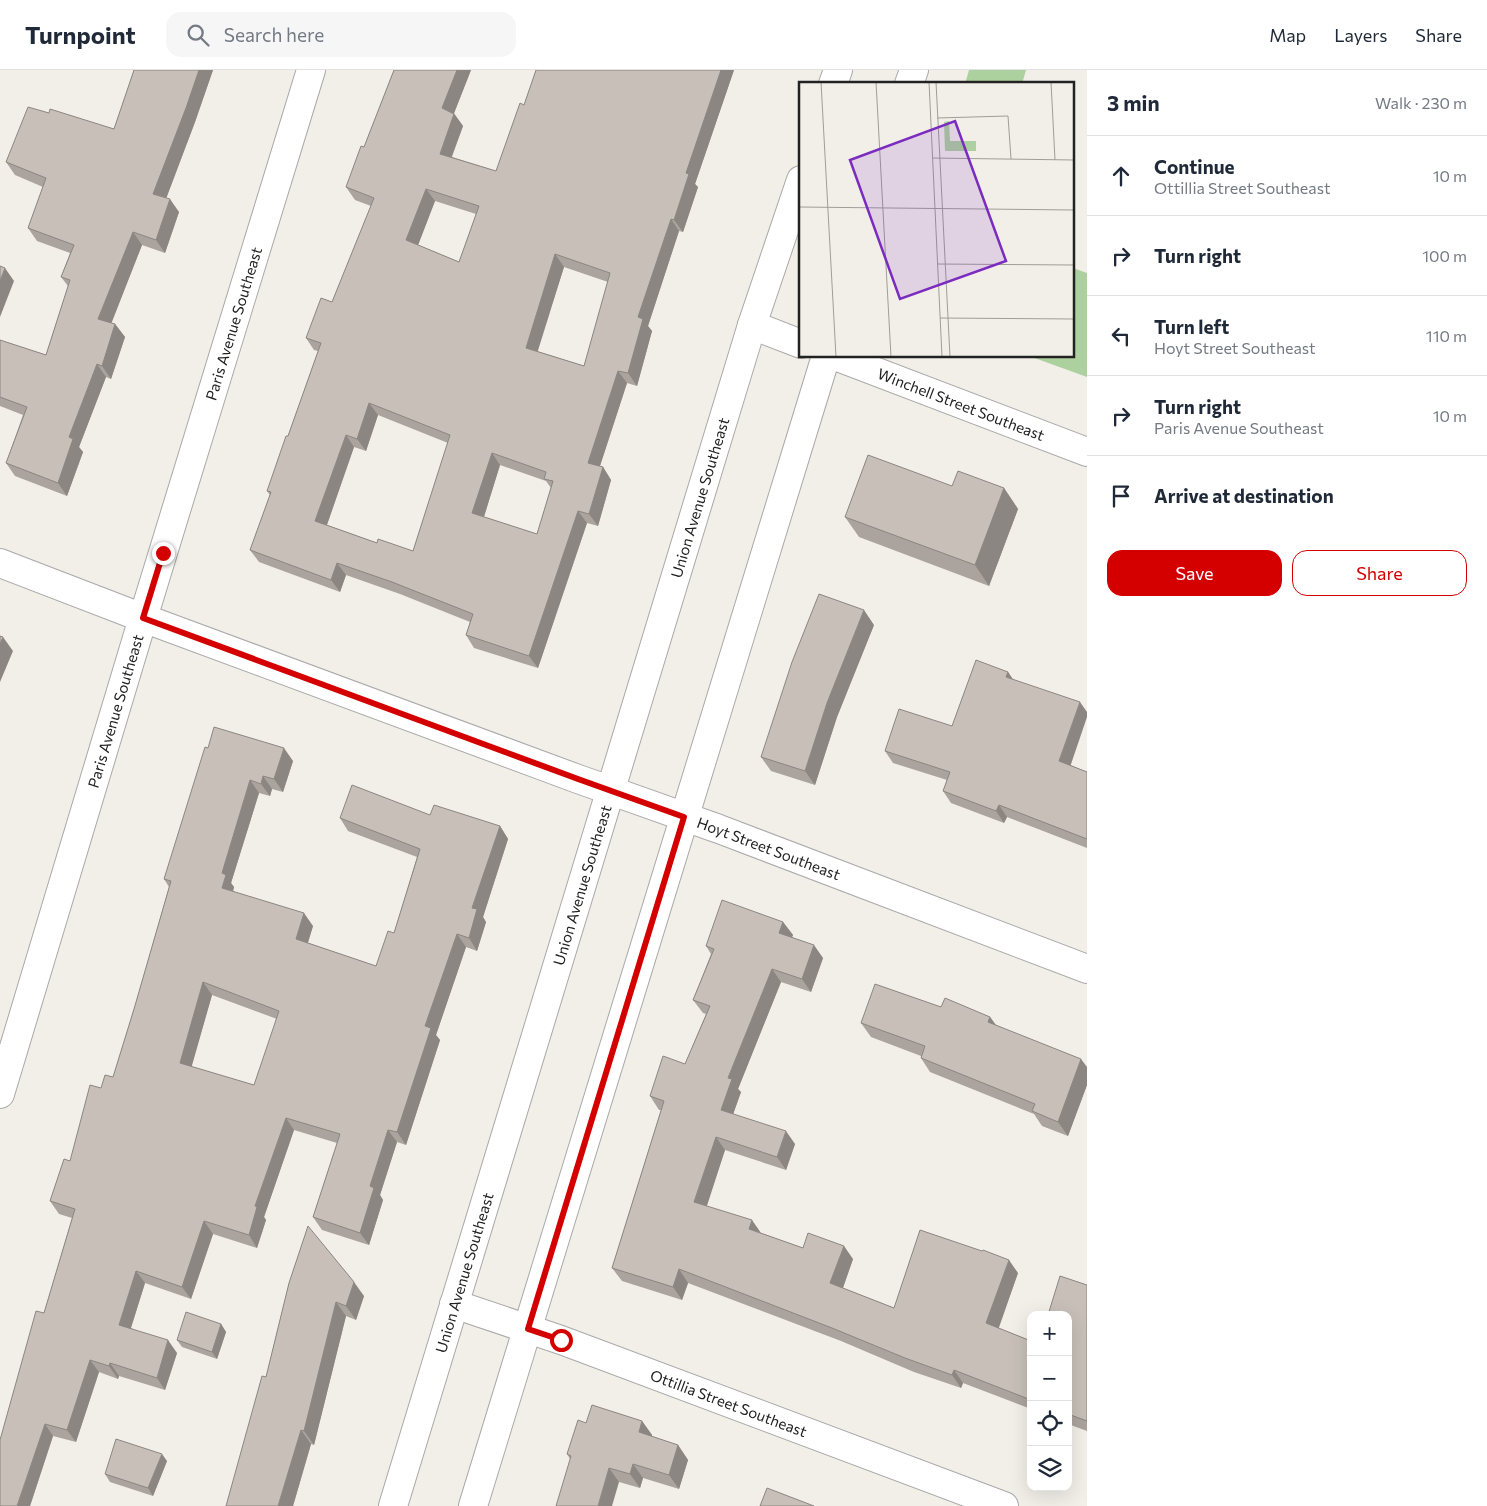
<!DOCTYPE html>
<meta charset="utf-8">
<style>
body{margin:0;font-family:Commissioner,sans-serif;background:#f6f6f7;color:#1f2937}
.controls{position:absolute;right:15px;bottom:15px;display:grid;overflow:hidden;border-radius:10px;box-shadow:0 5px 20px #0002}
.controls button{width:45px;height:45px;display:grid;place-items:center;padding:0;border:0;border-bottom:1px solid #e0e1e3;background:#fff;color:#1f2937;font:25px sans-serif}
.stop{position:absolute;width:15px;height:15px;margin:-11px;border:4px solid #d40000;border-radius:50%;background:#fff}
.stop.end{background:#d40000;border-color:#fff;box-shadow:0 1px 5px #0008}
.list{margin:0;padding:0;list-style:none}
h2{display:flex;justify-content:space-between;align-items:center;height:65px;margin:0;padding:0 20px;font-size:21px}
h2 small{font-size:16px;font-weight:400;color:#747a83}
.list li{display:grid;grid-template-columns:32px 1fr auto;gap:15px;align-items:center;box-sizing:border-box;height:80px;padding:0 20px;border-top:1px solid #e0e1e3}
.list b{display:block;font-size:19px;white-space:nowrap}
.list p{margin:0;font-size:16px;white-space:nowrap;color:#747a83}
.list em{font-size:16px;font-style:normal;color:#747a83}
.actions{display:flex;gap:10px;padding:15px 20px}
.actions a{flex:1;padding:11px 0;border:1px solid #d40000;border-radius:15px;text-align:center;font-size:18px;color:#d40000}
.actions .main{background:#d40000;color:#fff}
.icon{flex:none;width:28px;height:28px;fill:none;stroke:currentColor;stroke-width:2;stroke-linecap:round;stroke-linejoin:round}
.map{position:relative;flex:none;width:1087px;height:1436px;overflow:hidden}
header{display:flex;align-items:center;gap:30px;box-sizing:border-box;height:70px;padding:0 25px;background:#fff;border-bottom:1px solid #e0e1e3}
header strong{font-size:24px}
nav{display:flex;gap:28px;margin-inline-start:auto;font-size:18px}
.search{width:350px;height:45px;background:#f6f6f7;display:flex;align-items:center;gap:12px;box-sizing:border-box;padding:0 18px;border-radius:15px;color:#747a83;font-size:19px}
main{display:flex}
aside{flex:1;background:#fff}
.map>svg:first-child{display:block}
</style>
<header>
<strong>Turnpoint</strong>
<div class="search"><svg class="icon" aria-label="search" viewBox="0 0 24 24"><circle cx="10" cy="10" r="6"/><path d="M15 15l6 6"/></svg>Search here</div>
<nav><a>Map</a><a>Layers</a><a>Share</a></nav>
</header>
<main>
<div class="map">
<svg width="1087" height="1436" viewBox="0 0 1087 1436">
<rect width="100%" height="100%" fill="#f2efe9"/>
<g fill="#add19e">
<polygon points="969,0 1026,0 1022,14 965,14"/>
<polygon points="1073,198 1087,203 1087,307 1029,286 1073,286"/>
</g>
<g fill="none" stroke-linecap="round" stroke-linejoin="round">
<defs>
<g id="minor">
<polyline points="833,14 838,0"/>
<polyline points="909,14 914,0"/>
<polyline points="752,255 801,274"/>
<path id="s1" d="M 835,286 L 1087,382"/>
<path id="s2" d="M 0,493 L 143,548 L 578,709 L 719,759 L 1087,899"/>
<path id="s3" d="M 0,1024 L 143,548 L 311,0"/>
<path id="s4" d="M 454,1234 L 561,1270 L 1004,1436"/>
<path id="s5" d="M 393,1436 L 752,255 L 801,110"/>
<polyline points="473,1436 826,286"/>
</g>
</defs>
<use href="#minor" stroke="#a9a9a9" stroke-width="30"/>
<use href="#minor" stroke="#fff" stroke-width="28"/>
</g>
<g fill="#aba49e" fill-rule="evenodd">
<polygon points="134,0 213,0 195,52 166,128 179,142 165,183 142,175 111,253 115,254 125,267 111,309 106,307 79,377 83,382 67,426 15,406 6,393 23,345 0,336 0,270 46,285 68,216 61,207 70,183 37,171 28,158 43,117 15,105 6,92 49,43 114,59"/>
<path d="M 394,0 L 471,0 L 454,43 L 463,56 L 452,87 L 496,101 L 524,35 L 536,0 L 734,0 L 695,114 L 698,117 L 683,162 L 679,161 L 648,256 L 652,261 L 637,316 L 627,313 L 600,396 L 603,397 L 611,410 L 598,456 L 587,453 L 538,598 L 474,578 L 466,565 L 470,552 L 400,524 L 346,505 L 340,522 L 259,492 L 250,480 L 270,425 L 267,421 L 288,366 L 318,281 L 314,280 L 306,268 L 332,232 L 371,136 L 355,130 L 346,117 L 364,77 ZM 435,131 L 476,144 L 459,192 L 418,175 ZM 564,197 L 608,212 L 584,296 L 537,281 ZM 378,345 L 448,373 L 413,481 L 377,473 L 327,455 L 354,377 L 366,381 ZM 500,395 L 546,411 L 551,418 L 537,464 L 484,447 Z"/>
<polygon points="952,416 1004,418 1018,439 989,516 859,467 845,447"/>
<polygon points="874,555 837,647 815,715 771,701 761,687"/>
<polygon points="1008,602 1070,695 1087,702 1087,778 1007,747 1004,753 951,733 943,721 947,710 893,693 885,681 952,656"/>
<path d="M 208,678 L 293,691 L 283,722 L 272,719 L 270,726 L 259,723 L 231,813 L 234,817 L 233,821 L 313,856 L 308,873 L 376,896 L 394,863 L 417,787 L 348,761 L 340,748 L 430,745 L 500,756 L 508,769 L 483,847 L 486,852 L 477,881 L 466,877 L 436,965 L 440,970 L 406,1075 L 397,1072 L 380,1125 L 383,1130 L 369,1175 L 322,1160 L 313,1147 L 337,1073 L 294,1060 L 264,1147 L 266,1150 L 257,1178 L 213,1164 L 191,1229 L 145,1213 L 131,1258 L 177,1283 L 165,1320 L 119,1306 L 118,1309 L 99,1302 L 76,1372 L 53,1366 L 30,1436 L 44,1243 L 72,1148 L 59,1144 L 50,1131 L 70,1091 L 101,1018 L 113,1007 L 134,939 L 169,817 L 164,809 ZM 212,925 L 277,949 L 254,1015 L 191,997 Z"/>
<polygon points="783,852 793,865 792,867 823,888 811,922 781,912 738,1019 741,1022 733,1044 795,1074 786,1100 725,1080 706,1136 761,1163 803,1178 853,1189 843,1218 894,1238 1018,1203 998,1258 1031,1271 1031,1339 963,1313 961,1318 914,1302 841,1271 688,1213 682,1230 622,1211 612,1198 661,1040 659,1040 650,1026 685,994 706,944 703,943 693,930 711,884 706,876"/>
<polygon points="941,937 990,947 996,955 1087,997 1087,1015 1068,1066 1042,1056 1034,1044 930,1002 921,988 921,986 871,967 861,953"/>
<polygon points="289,1213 364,1226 356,1250 346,1246 314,1375 311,1374 293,1436 266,1307"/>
<polygon points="1087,1215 1087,1361 1068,1354 1068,1245"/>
<polygon points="221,1254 226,1262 217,1289 182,1277 177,1270"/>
<polygon points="642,1351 652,1365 652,1367 678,1375 688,1390 679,1419 643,1408 640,1418 619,1412 570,1389 567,1384 586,1353"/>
<polygon points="167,1391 153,1426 110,1412 105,1404"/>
</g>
<g fill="#8b8681">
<polygon points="199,0 213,0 195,52 163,137 153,124"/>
<polygon points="457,0 471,0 451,51 442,38"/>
<polygon points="721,0 734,0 695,114 698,117 683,162 674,150 686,103"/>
<polygon points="454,44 463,56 448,96 440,84"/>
<polygon points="426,119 435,131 415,183 406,170"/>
<polygon points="170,129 179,142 165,183 156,170"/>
<polygon points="671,149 679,161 648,256 652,261 637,316 628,303 638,247"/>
<polygon points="133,162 142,175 108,262 98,249"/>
<polygon points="555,184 564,197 535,290 526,278"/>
<polygon points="5,198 14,211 0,247 0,211"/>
<polygon points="115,254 125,267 111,309 102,296"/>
<polygon points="97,294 106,307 79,377 83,382 67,426 58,413 69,367"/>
<polygon points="618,301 627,313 597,405 588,393"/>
<polygon points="369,333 378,345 366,381 357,369"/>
<polygon points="346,365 354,377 324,463 315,451"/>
<polygon points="492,383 500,395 481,456 472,443"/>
<polygon points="603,397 611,410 598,456 589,444"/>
<polygon points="1004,418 1018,439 989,516 975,495"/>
<polygon points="578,441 587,453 538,598 529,586"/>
<polygon points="337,493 346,505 340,522 331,510"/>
<polygon points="864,540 874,555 837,647 815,715 805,701 827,633"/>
<polygon points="3,567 13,581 0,612 0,574"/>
<polygon points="1008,602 1016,614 1006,607"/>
<polygon points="1080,632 1087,642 1087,647 1068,703 1059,691"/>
<polygon points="284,678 293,691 283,722 274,709"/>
<polygon points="263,706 272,719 270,726 261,714"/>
<polygon points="250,710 259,723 231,813 234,817 231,830 222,818 222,803"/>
<polygon points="999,735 1007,747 1004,753 996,741"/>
<polygon points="500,756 508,769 483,847 486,852 477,881 469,868 472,838"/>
<polygon points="304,843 313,856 305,881 296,869"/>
<polygon points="783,852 793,865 788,876 779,863"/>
<polygon points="457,864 466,877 436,965 440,970 406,1075 397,1062 425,956"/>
<polygon points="814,875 823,888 811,922 802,909"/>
<polygon points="772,899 781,912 738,1019 741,1022 730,1053 721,1040 728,1008"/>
<polygon points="203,912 212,925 189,1006 180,993"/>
<polygon points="990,947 1000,961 988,952"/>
<polygon points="1081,989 1087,997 1087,1015 1068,1066 1058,1052"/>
<polygon points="286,1048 294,1060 264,1147 266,1150 257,1178 249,1165 255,1136"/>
<polygon points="388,1060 397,1072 380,1125 383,1130 369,1175 360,1163 370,1116"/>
<polygon points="786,1061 795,1074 786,1100 777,1087"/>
<polygon points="716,1067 725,1080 704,1145 694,1132"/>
<polygon points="752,1150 761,1163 749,1159"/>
<polygon points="204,1151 213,1164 191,1229 182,1217"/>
<polygon points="844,1176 853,1189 840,1226 830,1213"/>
<polygon points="1009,1190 1018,1203 996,1266 986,1253"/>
<polygon points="679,1199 688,1213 682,1230 673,1217"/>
<polygon points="136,1201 145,1213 128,1267 119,1255"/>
<polygon points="354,1212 364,1226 356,1250 346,1236"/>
<polygon points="336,1232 346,1246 314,1375 304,1361"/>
<polygon points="221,1254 226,1262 217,1289 212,1282"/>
<polygon points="168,1270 177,1283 165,1320 157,1308"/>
<polygon points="90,1290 99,1302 76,1372 67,1360"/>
<polygon points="110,1293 119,1306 118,1309 109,1296"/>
<polygon points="954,1300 963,1313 961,1318 952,1305"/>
<polygon points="642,1351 652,1365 649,1377 639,1362"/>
<polygon points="45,1354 53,1366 30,1436 17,1436"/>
<polygon points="301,1360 311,1374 293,1436 278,1436"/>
<polygon points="678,1375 688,1390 679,1419 669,1405"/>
<polygon points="162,1384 167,1391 153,1426 148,1418"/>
<polygon points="633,1394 643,1408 640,1418 630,1404"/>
<polygon points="609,1398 619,1412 612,1436 598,1436"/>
</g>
<g fill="#c7bfb8" stroke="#8b8681" fill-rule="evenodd">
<polygon points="134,0 199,0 186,38 153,124 170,129 156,170 133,162 98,249 115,254 102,296 97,294 69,367 73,369 58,413 6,393 27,337 0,327 0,270 46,285 70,210 61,207 74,175 28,158 46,108 6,92 28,37 49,43 50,39 114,59"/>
<path d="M 394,0 L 457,0 L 442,38 L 454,44 L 440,84 L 496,101 L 520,33 L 524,35 L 536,0 L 721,0 L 686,103 L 689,104 L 674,150 L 671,149 L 638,247 L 643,249 L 628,303 L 618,301 L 588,393 L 603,397 L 589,444 L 578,441 L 529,586 L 466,565 L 473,544 L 392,512 L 337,493 L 331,510 L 250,480 L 271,422 L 267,421 L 286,366 L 288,366 L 321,273 L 306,268 L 321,228 L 332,232 L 374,128 L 346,117 L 361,76 L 364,77 ZM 426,119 L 479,136 L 459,192 L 406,170 ZM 555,184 L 610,203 L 584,296 L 526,278 ZM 369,333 L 450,365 L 413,481 L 378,469 L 377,473 L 315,451 L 346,365 L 357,369 ZM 492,383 L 546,402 L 544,409 L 553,411 L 537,464 L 472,443 Z"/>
<polygon points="0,196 5,198 0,211"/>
<polygon points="868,385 952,416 958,401 1004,418 975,495 845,447"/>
<polygon points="819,524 864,540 827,633 805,701 761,687 792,592"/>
<polygon points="0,566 3,567 0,574"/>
<polygon points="976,590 1008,602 1006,607 1080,632 1059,691 1087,702 1087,769 999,735 996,741 943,721 950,702 885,681 899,639 952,656"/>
<path d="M 214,657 L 284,678 L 274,709 L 263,706 L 261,714 L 250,710 L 222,803 L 226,805 L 222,818 L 304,843 L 296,869 L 376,896 L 388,861 L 394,863 L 420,779 L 340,748 L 352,715 L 430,745 L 434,735 L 500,756 L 472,838 L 477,839 L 469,868 L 457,864 L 425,956 L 431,958 L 397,1062 L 388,1060 L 370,1116 L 374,1118 L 360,1163 L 313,1147 L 340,1064 L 286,1048 L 255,1136 L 257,1137 L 249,1165 L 204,1151 L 182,1217 L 136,1201 L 119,1255 L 168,1270 L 157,1308 L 110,1293 L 109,1296 L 90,1290 L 67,1360 L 45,1354 L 17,1436 L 0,1436 L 0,1370 L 36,1241 L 44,1243 L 75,1139 L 50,1131 L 64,1089 L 70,1091 L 90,1015 L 101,1018 L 105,1005 L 113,1007 L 134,939 L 171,811 L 164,809 L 205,677 L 208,678 ZM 203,912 L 279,941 L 254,1015 L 180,993 Z"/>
<polygon points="722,830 783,852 779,863 814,875 802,909 772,899 728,1008 732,1009 721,1040 786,1061 777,1087 716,1067 694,1132 752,1150 749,1159 803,1178 808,1163 844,1176 830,1213 894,1238 920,1160 982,1181 983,1180 1009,1190 986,1253 1031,1271 1031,1330 954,1300 952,1305 905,1288 832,1258 679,1199 673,1217 612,1198 664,1031 650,1026 663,986 685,994 710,936 693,930 714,879 706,876"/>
<polygon points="875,914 941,937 945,928 990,947 988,952 1081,989 1058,1052 1032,1041 1035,1034 921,988 925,976 861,953"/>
<polygon points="308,1156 354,1212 346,1236 336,1232 304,1361 301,1360 278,1436 226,1436 262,1306 266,1307 289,1213"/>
<polygon points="1060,1206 1087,1215 1087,1351 1068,1344 1068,1245 1048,1245"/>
<polygon points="186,1242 221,1254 212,1282 177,1270"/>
<polygon points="592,1335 642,1351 639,1362 678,1375 669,1405 633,1394 630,1404 609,1398 598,1436 556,1436 571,1386 567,1384 578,1350 586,1353"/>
<polygon points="116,1369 162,1384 148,1418 105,1404"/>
<polygon points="767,1418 814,1436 760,1436"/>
</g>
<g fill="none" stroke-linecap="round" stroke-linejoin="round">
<polyline stroke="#d40000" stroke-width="6" points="163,483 143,548 578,709 684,747 528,1259 561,1270"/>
</g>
<g text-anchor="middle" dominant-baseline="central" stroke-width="4.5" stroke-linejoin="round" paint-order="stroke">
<g font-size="15" fill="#222" stroke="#fff">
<text stroke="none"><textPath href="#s3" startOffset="805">Paris Avenue Southeast</textPath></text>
<text stroke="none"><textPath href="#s1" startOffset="135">Winchell Street Southeast</textPath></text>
<text stroke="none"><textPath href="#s5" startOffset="1054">Union Avenue Southeast</textPath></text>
<text stroke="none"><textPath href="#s3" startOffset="400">Paris Avenue Southeast</textPath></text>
<text stroke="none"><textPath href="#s2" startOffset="820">Hoyt Street Southeast</textPath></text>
<text stroke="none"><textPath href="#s5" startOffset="649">Union Avenue Southeast</textPath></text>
<text stroke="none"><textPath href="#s5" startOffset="244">Union Avenue Southeast</textPath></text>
<text stroke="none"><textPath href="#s4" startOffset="292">Ottillia Street Southeast</textPath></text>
</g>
</g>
<g transform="translate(799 12)">
<rect width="275" height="275" fill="#f2efe9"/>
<path d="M 150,39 L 151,59 L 177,59 L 177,69 L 146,69 L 145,40 Z" fill="#add19e"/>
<path fill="none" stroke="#9f9d99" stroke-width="1" d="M 22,0 L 37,275M 77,0 L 92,275M 130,0 L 143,275M 137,0 L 151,275M 252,0 L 256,78M 138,36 L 209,34 L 212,77M 133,76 L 275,78M 0,125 L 275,128M 138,182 L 275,183M 141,236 L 275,237"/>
<path fill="#7b2cbf" fill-opacity="0.15" stroke="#7b2cbf" stroke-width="2.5" d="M 156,39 L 207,179 L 101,217 L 51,78 Z"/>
<rect width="275" height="275" fill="none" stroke="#222" stroke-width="2.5"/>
</g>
</svg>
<div class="controls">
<button>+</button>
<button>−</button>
<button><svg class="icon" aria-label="locate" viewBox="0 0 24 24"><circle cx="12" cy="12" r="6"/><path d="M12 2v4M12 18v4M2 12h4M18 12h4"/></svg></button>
<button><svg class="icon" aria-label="layers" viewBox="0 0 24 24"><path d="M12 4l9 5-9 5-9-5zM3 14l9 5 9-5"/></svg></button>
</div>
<div class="stop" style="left:561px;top:1270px"></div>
<div class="stop end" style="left:163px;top:483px"></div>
</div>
<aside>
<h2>3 min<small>Walk · 230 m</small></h2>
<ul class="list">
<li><svg class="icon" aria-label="ahead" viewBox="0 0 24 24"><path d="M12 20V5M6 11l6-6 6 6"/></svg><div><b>Continue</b><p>Ottillia Street Southeast</p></div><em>10 m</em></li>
<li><svg class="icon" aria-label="right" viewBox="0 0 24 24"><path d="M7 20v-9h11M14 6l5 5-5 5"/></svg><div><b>Turn right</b></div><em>100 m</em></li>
<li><svg class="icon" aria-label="left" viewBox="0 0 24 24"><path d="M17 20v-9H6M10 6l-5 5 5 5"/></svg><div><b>Turn left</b><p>Hoyt Street Southeast</p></div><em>110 m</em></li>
<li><svg class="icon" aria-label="right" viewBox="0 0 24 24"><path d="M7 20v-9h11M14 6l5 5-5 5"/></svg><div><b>Turn right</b><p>Paris Avenue Southeast</p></div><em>10 m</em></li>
<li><svg class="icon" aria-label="arrive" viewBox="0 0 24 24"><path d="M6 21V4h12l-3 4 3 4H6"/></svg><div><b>Arrive at destination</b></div></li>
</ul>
<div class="actions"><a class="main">Save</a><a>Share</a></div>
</aside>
</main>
